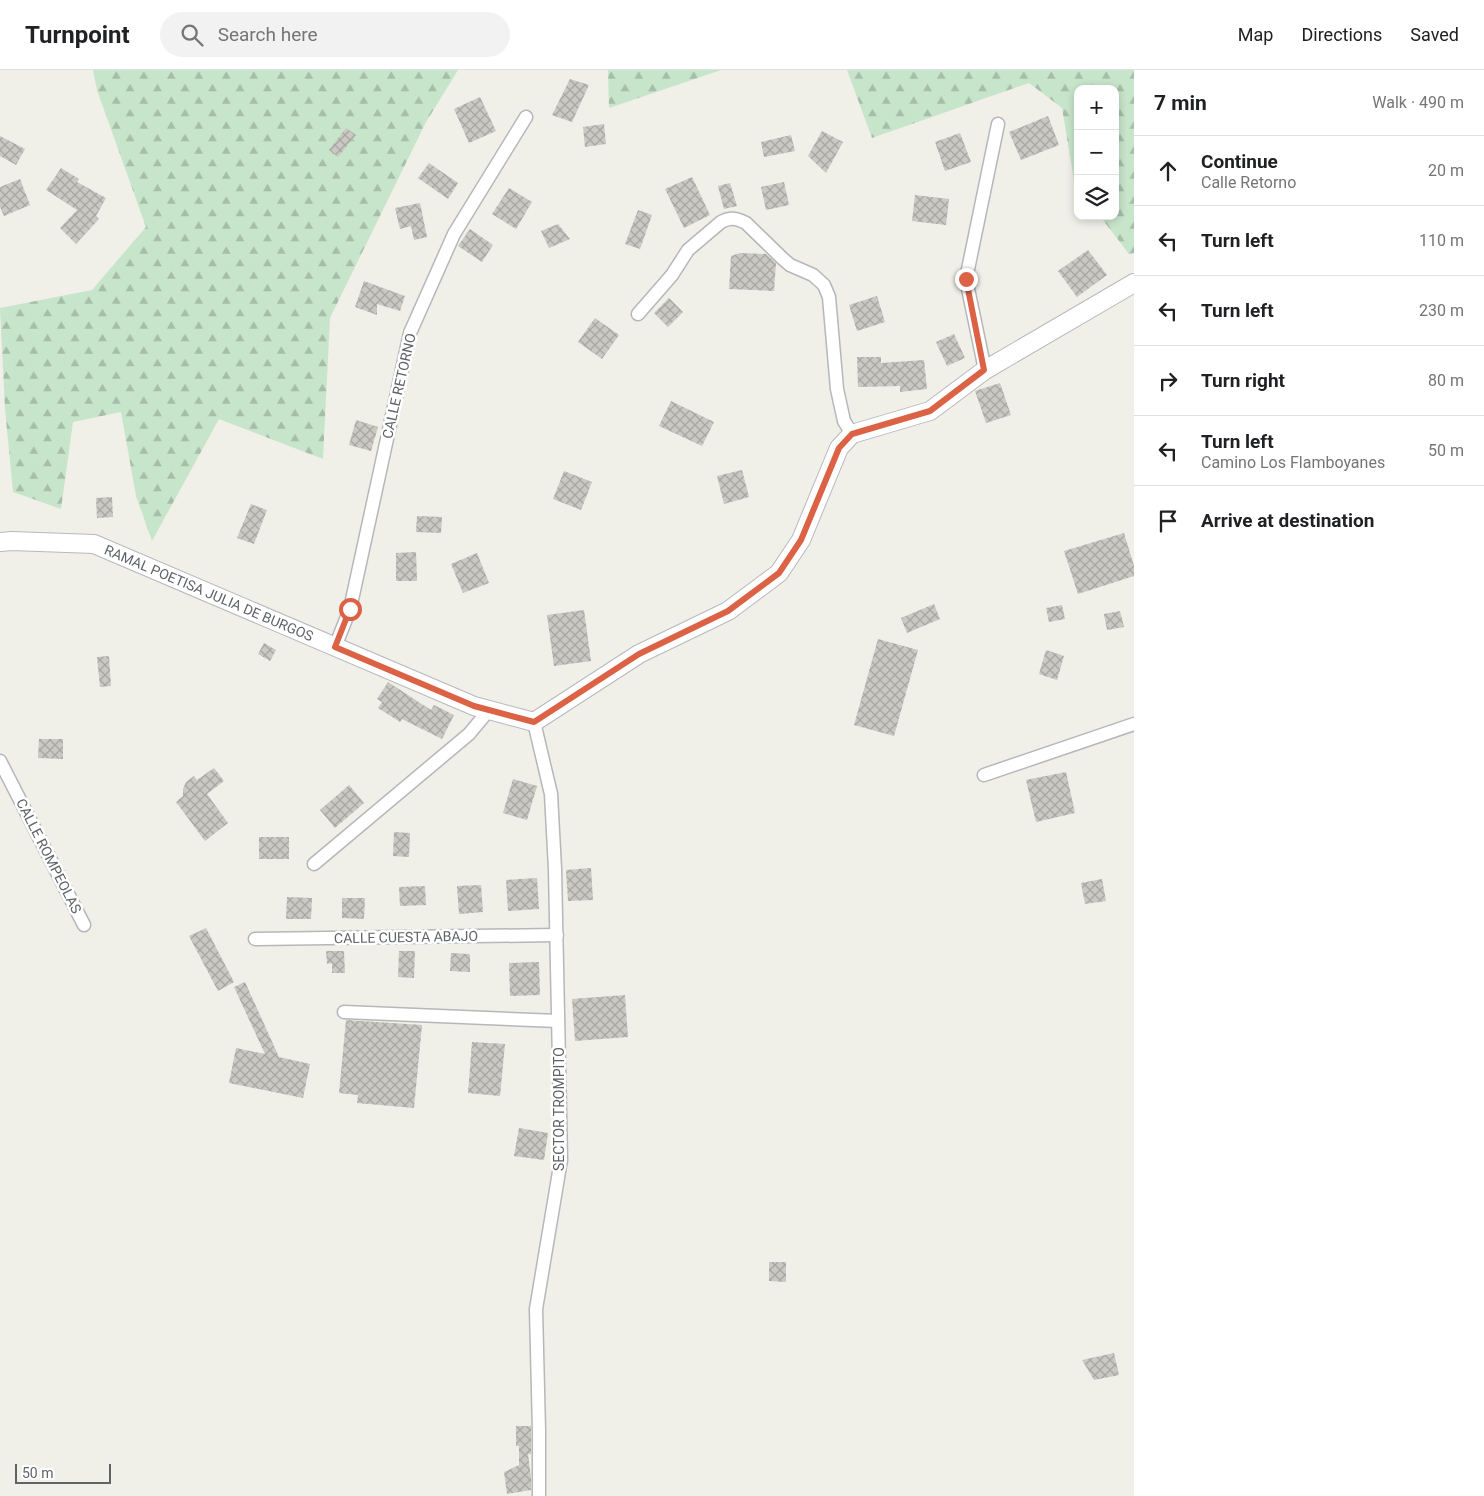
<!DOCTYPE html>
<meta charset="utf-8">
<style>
body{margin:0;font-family:Roboto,sans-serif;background:#f2f2f2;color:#202124}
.controls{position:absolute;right:15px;top:15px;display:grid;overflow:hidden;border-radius:10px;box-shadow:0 2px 8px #0003}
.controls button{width:45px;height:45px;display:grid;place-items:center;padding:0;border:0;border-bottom:1px solid #e0e0e0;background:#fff;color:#202124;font:25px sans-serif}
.scale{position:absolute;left:15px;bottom:12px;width:96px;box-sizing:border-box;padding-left:5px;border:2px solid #5f6267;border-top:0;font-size:14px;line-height:18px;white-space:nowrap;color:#5f6267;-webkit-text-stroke:4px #fff;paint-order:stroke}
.stop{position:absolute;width:15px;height:15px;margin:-11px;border:4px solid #db6244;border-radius:50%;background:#fff}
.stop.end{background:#db6244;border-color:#fff;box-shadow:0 1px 5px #0008}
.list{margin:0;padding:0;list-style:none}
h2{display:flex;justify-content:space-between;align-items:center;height:65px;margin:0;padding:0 20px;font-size:21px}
h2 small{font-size:16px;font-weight:400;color:#757577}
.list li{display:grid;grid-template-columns:32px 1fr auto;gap:15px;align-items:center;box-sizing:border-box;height:70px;padding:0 20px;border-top:1px solid #e0e0e0}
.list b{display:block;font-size:19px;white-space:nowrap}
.list p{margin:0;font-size:16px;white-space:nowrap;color:#757577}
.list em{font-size:16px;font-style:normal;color:#757577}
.icon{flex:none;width:28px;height:28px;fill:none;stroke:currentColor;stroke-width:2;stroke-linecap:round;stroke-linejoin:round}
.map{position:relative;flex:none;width:1134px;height:1426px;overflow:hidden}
header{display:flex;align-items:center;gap:30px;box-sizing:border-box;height:70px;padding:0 25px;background:#fff;border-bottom:1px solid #e0e0e0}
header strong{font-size:24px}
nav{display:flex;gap:28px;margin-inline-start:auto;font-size:18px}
.search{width:350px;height:45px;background:#f2f2f2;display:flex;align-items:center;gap:12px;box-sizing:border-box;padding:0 18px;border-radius:28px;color:#757577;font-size:19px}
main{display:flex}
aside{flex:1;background:#fff}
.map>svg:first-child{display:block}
</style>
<header>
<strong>Turnpoint</strong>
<div class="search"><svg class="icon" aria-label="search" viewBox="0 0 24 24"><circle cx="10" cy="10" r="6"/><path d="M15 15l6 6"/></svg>Search here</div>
<nav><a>Map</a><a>Directions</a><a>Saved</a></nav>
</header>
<main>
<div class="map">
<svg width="1134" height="1426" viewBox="0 0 1134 1426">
<defs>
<pattern id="forest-firs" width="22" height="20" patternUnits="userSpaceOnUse" patternTransform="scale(1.25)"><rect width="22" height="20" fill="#c7e5cb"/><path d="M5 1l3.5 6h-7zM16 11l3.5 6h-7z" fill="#a5bda9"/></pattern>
<pattern id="building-cross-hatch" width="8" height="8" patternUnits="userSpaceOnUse" patternTransform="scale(1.25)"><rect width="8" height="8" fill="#c9c9c2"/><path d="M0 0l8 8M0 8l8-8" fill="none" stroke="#a6a7a1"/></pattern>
</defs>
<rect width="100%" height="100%" fill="#f0efe8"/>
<g fill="url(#forest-firs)">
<polygon points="93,0 458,0 426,52 330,248 323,389 219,349 152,471 136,426 121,342 73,352 61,439 13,422 5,339 0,238 92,220 146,157 97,20"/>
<polygon points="608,0 721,0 609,38"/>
<polygon points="847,0 1134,0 1134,183 1129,184 1100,146 1115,146 1115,19 1078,19 1078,119 1075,116 1062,38 1029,13 872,68"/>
</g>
<g fill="url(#building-cross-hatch)">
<polygon points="570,9 589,15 572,52 552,45"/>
<polygon points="480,27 496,61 469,73 454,39"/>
<polygon points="1048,46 1059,75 1021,90 1009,62"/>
<polygon points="604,54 606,74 585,77 583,57"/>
<polygon points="346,58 356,65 338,87 329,80"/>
<polygon points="822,61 843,72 826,103 808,86"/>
<polygon points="960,63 971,92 945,101 935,72"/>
<polygon points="791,65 795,81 764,87 761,72"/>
<polygon points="0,66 25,79 16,95 0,86"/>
<polygon points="429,93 458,113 448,129 418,108"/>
<polygon points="61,98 79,109 77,112 106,128 96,146 99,149 76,174 60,158 77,140 46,120"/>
<polygon points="692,107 710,145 684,158 665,119"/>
<polygon points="20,109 30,135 4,146 0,137 0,117"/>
<polygon points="784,112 789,135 766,140 761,117"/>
<polygon points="730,113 737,136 724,139 718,116"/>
<polygon points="509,118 532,132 516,159 492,144"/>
<polygon points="915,125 949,129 946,155 912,151"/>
<polygon points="420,133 427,167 414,170 411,156 400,159 395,138"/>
<polygon points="638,140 652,145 640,179 625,174"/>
<polygon points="558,154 570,169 549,178 541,161"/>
<polygon points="470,159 493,175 482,192 458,176"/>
<polygon points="1088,180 1107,205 1077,227 1058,201"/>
<polygon points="740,183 766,184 776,193 774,221 729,219 731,186"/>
<polygon points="364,211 405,226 400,241 377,234 377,245 355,237"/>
<polygon points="877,226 885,252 857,261 849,235"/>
<polygon points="669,228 683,242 668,257 654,243"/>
<polygon points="595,248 619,265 602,289 578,272"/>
<polygon points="954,264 965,288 947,296 936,272"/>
<polygon points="857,287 881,287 881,293 924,290 927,319 900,322 900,316 858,317"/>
<polygon points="1000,313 1011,345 986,353 975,321"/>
<polygon points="671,331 714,352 702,376 659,356"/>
<polygon points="356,350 378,357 371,381 349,375"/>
<polygon points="742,400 749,427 724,434 717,406"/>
<polygon points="564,401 592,412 581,440 553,429"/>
<polygon points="112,427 113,447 97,448 96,428"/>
<polygon points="251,434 267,440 254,474 237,468"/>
<polygon points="417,446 442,447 441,463 416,462"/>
<polygon points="1124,463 1134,496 1134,506 1078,524 1064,481"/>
<polygon points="416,482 417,511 396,511 396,483"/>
<polygon points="477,483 489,513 463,523 451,494"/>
<polygon points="934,534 940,549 907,563 901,548"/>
<polygon points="1062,535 1065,549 1049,552 1046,538"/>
<polygon points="584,540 591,591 554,596 547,545"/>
<polygon points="1120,541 1124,557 1107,560 1104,544"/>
<polygon points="878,569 918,580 894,666 854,655"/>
<polygon points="264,573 276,580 270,591 258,584"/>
<polygon points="1046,580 1064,586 1057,610 1039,604"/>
<polygon points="109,586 111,616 100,617 97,587"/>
<polygon points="388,612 431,640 434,635 454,645 442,669 402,649 400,652 378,638 382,632 377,629"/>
<polygon points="39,669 63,669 63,689 38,688"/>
<polygon points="214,698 224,711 207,724 228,753 205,771 176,732 183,726 183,719 186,712 194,706 197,710"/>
<polygon points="1066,702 1075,743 1036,752 1026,710"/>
<polygon points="513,709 537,716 527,750 503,743"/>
<polygon points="349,715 364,733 335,758 320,740"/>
<polygon points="394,762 410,763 409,787 393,786"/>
<rect x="259" y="767" width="30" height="22"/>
<polygon points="591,798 593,830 568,831 566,800"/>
<polygon points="537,808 539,839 508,841 506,810"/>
<polygon points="1102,809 1106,831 1085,834 1081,813"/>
<polygon points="481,815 483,842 459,844 457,816"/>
<polygon points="425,816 426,835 400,836 399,817"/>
<polygon points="287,827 312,828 311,849 286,849"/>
<polygon points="342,828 365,828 364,849 342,848"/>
<polygon points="206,858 234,912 218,921 189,866"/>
<polygon points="326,881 344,881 345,903 332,903 332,893 327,894"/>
<polygon points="399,881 415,881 414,908 398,907"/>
<polygon points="451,883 469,884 470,885 470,902 450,901"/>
<polygon points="539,892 540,925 510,926 509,893"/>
<polygon points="245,912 279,987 310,994 303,1028 229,1013 236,978 265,984 234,917"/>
<polygon points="625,925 628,967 575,971 572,929"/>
<polygon points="346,950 422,955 414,1038 357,1033 358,1025 339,1023"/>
<polygon points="472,972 505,974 500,1026 468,1023"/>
<polygon points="519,1058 548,1063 544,1090 514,1086"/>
<polygon points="769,1192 786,1192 786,1212 769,1211"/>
<polygon points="1114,1283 1119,1305 1094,1310 1082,1290"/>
<polygon points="516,1356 531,1356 531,1384 528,1384 531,1407 531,1420 507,1424 504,1402 519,1395 519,1376 516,1376"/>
</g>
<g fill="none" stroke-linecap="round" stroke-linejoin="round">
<defs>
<g id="street">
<path d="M 638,244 L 672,205 L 688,180 L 721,152 C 730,147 736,148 746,153 L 782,188 L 790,195 L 813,205 L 824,215 L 829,227 L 837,319 L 844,351 L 852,364"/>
<polyline points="985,300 966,209 998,54"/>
<polyline points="335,577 350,539 410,263 454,164 526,47"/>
<polyline points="534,652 551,724 555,799 561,1090 536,1239 539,1361 539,1426"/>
<polyline points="0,691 84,855"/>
<polyline points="984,705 1134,654"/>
<polyline points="314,794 469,664 489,640"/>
<polyline points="255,869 557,865"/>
<polyline points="344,942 558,951"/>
</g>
<polyline id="secondary" points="0,472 12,471 94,474 474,636 534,652 639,584 728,541 779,503 801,470 839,378 852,364 930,341 985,300 1134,213"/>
</defs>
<use href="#street" stroke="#b5b7bb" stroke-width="15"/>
<use href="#secondary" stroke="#b6b9be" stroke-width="20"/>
<use href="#street" stroke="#fff" stroke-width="12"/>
<use href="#secondary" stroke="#fff" stroke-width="18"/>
</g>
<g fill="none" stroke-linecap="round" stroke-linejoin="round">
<polyline stroke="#db6244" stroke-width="6" points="350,539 335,577 474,636 534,652 639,584 728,541 779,503 801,470 839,378 852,364 930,341 984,300 966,209"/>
</g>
<g text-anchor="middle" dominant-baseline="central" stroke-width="5" stroke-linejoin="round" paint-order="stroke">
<g font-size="14" fill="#5f6267" stroke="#fff">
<text transform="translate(399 316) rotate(-77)">CALLE RETORNO</text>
<text transform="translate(209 523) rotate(23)">RAMAL POETISA JULIA DE BURGOS</text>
<text transform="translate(49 786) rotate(63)">CALLE ROMPEOLAS</text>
<text transform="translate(406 867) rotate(-1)">CALLE CUESTA ABAJO</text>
<text transform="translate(559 1039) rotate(-90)">SECTOR TROMPITO</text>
</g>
</g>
</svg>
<div class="controls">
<button>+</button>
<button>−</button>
<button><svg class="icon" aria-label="layers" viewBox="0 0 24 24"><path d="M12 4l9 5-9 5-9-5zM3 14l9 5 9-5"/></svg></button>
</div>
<div class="scale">50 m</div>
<div class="stop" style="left:350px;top:539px"></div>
<div class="stop end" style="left:966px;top:209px"></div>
</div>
<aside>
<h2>7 min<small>Walk · 490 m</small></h2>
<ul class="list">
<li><svg class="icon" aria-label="ahead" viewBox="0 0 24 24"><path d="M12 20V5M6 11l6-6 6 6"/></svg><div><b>Continue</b><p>Calle Retorno</p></div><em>20 m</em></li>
<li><svg class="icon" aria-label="left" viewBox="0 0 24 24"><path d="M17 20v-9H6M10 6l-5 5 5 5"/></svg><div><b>Turn left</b></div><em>110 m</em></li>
<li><svg class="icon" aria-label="left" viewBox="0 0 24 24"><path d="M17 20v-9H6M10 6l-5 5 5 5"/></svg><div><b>Turn left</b></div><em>230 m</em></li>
<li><svg class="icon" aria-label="right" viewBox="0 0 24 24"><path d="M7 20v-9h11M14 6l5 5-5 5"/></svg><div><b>Turn right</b></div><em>80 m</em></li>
<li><svg class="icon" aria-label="left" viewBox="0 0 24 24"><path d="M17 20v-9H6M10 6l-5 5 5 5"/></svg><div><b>Turn left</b><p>Camino Los Flamboyanes</p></div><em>50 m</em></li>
<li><svg class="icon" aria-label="arrive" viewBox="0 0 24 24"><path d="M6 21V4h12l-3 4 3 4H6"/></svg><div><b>Arrive at destination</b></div></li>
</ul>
</aside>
</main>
